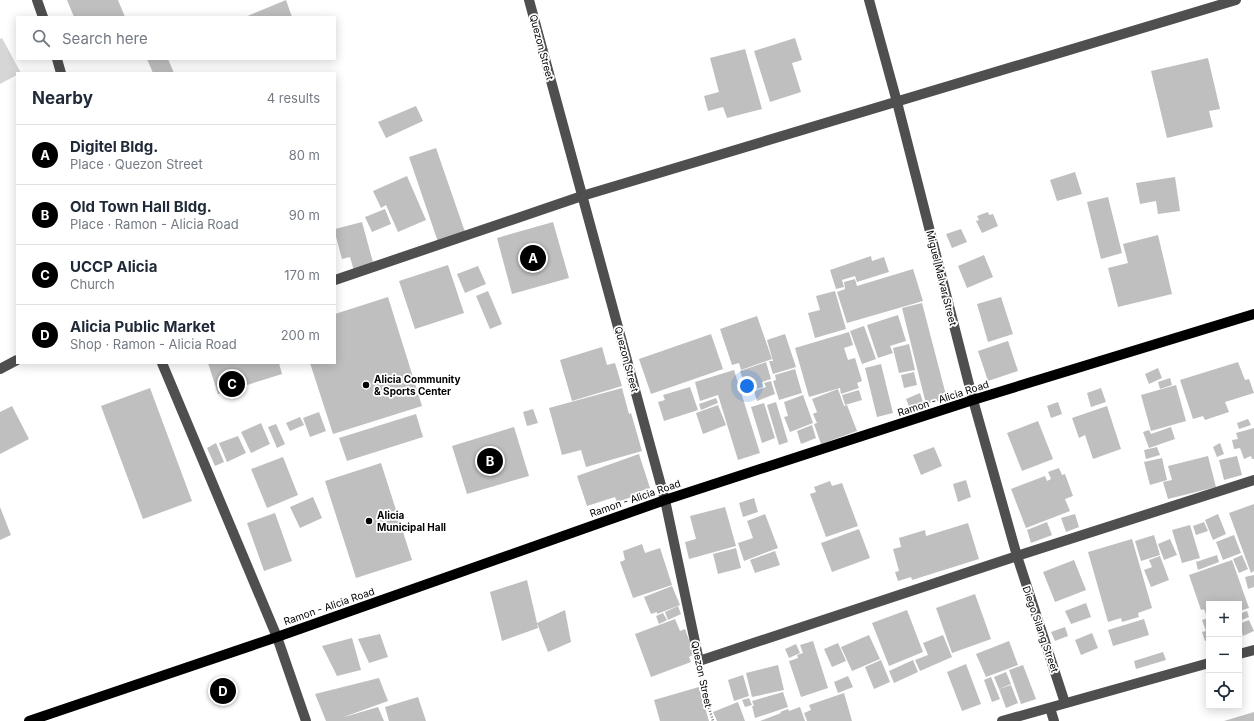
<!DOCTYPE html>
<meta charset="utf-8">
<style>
body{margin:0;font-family:Inter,sans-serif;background:#f6f6f7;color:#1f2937}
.controls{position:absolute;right:12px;bottom:12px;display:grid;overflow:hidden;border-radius:0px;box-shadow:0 2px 10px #0003}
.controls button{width:36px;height:36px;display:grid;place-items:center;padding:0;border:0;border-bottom:1px solid #e0e1e3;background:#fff;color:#1f2937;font:20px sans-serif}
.you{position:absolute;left:747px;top:386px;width:14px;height:14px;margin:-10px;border:3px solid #fff;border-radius:50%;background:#1a73e8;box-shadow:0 0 0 6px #1a73e833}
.badge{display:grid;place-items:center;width:26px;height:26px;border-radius:50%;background:#000;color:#fff;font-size:13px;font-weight:700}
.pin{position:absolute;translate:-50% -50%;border:2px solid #fff;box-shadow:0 1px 4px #0006}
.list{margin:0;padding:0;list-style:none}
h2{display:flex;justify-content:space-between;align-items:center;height:52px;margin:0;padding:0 16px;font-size:17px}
h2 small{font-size:13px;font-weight:400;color:#747a83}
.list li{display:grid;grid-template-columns:26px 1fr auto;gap:12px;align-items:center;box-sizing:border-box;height:60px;padding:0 16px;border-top:1px solid #e0e1e3}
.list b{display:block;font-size:15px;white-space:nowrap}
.list p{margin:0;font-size:13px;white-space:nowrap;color:#747a83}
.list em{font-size:13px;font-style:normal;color:#747a83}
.icon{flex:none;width:22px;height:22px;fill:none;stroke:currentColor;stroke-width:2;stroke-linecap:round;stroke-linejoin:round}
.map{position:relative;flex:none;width:1254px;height:721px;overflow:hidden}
.search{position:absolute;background:#fff;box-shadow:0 2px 10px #0003;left:16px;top:16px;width:320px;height:44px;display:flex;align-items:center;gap:10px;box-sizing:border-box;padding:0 14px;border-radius:0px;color:#747a83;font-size:15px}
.panel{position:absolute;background:#fff;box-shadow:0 2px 10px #0003;left:16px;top:72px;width:320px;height:292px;border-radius:0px}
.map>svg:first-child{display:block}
</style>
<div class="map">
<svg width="1254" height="721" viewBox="0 0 1254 721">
<rect width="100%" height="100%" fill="#fff"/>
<polygon fill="#d6d6d6" points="2,38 21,73 17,73 17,75 0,84 0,39"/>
<g fill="#bfbfbf">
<polygon points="67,0 118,0 125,17 74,17"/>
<polygon points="286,0 292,17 245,17"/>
<polygon points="795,38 802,60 792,63 801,92 770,102 754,51"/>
<polygon points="745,49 762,109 727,118 723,107 708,111 704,96 719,92 710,58"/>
<polygon points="1208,58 1220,109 1209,111 1213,127 1167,138 1151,71"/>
<polygon points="147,59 168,59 174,73 153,73"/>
<polygon points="416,106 423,121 386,138 378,122"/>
<polygon points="436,148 465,232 438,242 409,157"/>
<polygon points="1075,172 1082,194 1057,201 1050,180"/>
<polygon points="407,176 426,220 398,232 386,205 381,208 373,191"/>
<polygon points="1175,177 1180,211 1158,214 1156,201 1140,204 1136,183"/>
<polygon points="1108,197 1122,253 1101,259 1087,202"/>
<polygon points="385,209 391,224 372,232 365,217"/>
<polygon points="988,212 989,215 993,214 998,226 982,233 976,221 979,220 977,216"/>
<polygon points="362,222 374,266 354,271 350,257 342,259 335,233 335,229"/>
<polygon points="553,222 569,278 512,294 497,238"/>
<polygon points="961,229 967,242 952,248 946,234"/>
<polygon points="1158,235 1172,294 1118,307 1108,268 1128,263 1123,244"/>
<polygon points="984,255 993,277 967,288 958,266"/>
<polygon points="871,256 872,261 884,257 889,272 857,282 855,276 842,280 844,287 836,289 830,270"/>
<polygon points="448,265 464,313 415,329 399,281"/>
<polygon points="478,266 486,284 465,293 457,274"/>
<polygon points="913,269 923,301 847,323 837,292 845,289 844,282 855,279 857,286"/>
<polygon points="488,291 502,324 490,329 476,296"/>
<polygon points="835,291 846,329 815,338 808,313 820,310 816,296"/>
<polygon points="388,297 422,406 333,434 310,363 335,363 335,314"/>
<polygon points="1001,297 1013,334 988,342 977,304"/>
<polygon points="922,303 947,399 926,404 902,308"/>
<polygon points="898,315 906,341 890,346 893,353 878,358 867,325"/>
<polygon points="757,316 772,359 741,370 739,363 732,365 720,329"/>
<polygon points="864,326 876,359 862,364 850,331"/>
<polygon points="849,332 853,345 844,348 848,360 855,358 862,381 857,383 859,388 841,394 840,388 809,397 795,348"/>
<polygon points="711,334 723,369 651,394 639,359"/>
<polygon points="785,334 796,367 773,374 769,361 773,361 767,340"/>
<polygon points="1008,341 1018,371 988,381 978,351"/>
<polygon points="909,344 915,370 899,373 893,348"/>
<polygon points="602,347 607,365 615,363 622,386 572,401 560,360"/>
<polygon points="766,362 771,379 762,382 763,387 747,392 740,371"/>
<polygon points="1238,362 1245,380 1249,379 1254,393 1225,402 1229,412 1205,420 1203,416 1193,419 1180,380"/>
<polygon points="208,363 279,363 282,374 218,394"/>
<polygon points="881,364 893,413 877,417 865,368"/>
<polygon points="1158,368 1162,378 1149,384 1145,374"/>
<polygon points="795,369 802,393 779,400 773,381 776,380 775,375"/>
<polygon points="734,370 760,453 738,460 718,395 700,401 695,382"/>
<polygon points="914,372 917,385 904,388 901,375"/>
<polygon points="1170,378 1172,385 1160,389 1158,382"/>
<polygon points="771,381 775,394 757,401 754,391 766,387 764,383"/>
<polygon points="1176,385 1186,421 1151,431 1141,395"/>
<polygon points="690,387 698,410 664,421 658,402 665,400 663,395"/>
<polygon points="150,388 192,501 143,519 101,406"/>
<polygon points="622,388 629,414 631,413 642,451 586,467 581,450 562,455 549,408"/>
<polygon points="1101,388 1106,402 1091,407 1087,393"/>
<polygon points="838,389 844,406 847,405 857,431 821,444 814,424 817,423 813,414 817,412 812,399"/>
<polygon points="859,390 862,400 845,405 842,395"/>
<polygon points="920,393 924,405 911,411 906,399"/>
<polygon points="803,395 813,423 790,432 784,417 788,416 784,402"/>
<polygon points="716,398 718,403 701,410 699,404"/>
<polygon points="776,402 788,442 779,445 767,405"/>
<polygon points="1058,402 1062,414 1051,418 1047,406"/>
<polygon points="764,403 775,438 762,443 751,407"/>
<polygon points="718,405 726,425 703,434 696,413"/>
<polygon points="12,406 29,439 0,454 0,412"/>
<polygon points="1107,406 1121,449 1093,459 1085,435 1079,438 1072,418"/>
<polygon points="533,409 538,423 527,426 523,412"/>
<polygon points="319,412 326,431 310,437 303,418"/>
<polygon points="416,414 423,437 347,461 339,438"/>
<polygon points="300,417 304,425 290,431 286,423"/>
<polygon points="1248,419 1251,425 1239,429 1237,423"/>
<polygon points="1038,421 1053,459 1022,471 1007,433"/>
<polygon points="261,423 270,444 251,453 241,432"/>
<polygon points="276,424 285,444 277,448 268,427"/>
<polygon points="812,425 816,438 801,444 797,431"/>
<polygon points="514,427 529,476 467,494 452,446"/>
<polygon points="1171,427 1175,439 1149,448 1143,432 1149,430 1151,434"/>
<polygon points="1254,428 1254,459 1252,459 1251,456 1244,459 1240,448 1234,449 1232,440 1238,439 1236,433"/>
<polygon points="238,436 246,453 227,462 219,443"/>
<polygon points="216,443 224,462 215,466 207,448"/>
<polygon points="1220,443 1224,454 1217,457 1213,447"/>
<polygon points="934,447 942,466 921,475 913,455"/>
<polygon points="1157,447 1160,455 1146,459 1144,450"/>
<polygon points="639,454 650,488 634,493 635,496 617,502 615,497 587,506 577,476"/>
<polygon points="1208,456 1216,487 1168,499 1163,482 1172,480 1168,466"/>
<polygon points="1237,456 1242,475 1224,480 1219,460"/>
<polygon points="283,457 298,495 267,508 251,469"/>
<polygon points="1162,458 1167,480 1150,485 1144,462"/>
<polygon points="381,463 412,560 356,578 325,481"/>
<polygon points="1059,468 1062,475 1065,474 1073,496 1065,499 1070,511 1026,528 1011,489 1045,476 1047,481 1051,479 1048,472"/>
<polygon points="966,480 971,497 958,502 953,484"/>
<polygon points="830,481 832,486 842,483 858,526 826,537 810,494 816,492 814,487"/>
<polygon points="313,497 322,518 300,528 290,507"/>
<polygon points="754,498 758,512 743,517 739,503"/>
<polygon points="1254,504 1254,571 1251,573 1229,513"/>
<polygon points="0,507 11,535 0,540"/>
<polygon points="725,507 736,546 689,559 685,542 696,539 690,516"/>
<polygon points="275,513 292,561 264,571 247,523"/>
<polygon points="765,514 778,548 744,561 738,543 753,538 747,521"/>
<polygon points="1075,514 1079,527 1066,532 1061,518"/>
<polygon points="1218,514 1226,534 1213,540 1205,520"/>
<polygon points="1047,522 1052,535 1031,543 1027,530"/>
<polygon points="1204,522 1208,531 1196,535 1193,526"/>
<polygon points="968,523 979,559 912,580 911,577 898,581 895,572 899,571 893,549 901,547 899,538 925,530 926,536"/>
<polygon points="1190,525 1200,558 1182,563 1172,530"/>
<polygon points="859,529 870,558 832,572 821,543"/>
<polygon points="1154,535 1160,555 1141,561 1135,541"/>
<polygon points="1234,535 1241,553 1223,560 1216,542"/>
<polygon points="1132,539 1152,608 1138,613 1139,617 1122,622 1121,618 1108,622 1088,552"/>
<polygon points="1170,539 1177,555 1164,560 1158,544"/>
<polygon points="642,544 645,553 660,548 672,585 633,598 620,562 625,560 623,551"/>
<polygon points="736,548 741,568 718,574 713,554"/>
<polygon points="775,551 780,565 755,573 750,560"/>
<polygon points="1217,555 1219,562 1198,570 1196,562"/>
<polygon points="1242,555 1248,569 1239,573 1233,559"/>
<polygon points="1160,556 1169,580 1151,587 1144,570 1152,567 1149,560"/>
<polygon points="1074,560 1086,590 1055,602 1043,572"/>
<polygon points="1232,560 1249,608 1239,611 1239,604 1209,604 1209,613 1206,614 1204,609 1201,610 1189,575"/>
<polygon points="1254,575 1254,587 1248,589 1245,577"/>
<polygon points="527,580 537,623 565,610 571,642 548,652 537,623 538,628 502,641 490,592"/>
<polygon points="672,586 680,605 657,614 657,612 651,614 644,597"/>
<polygon points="975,594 991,639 952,653 936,608"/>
<polygon points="1086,603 1091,617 1071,624 1065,611"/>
<polygon points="678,606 681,614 668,620 665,612"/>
<polygon points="907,610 923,652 889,666 872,623"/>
<polygon points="1247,611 1249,617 1239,621 1239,614"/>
<polygon points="663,613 667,620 659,624 656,616"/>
<polygon points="1209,618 1209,640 1205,641 1202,632 1206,631 1202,620"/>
<polygon points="675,619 680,631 685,629 694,654 689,657 691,662 651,677 635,634"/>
<polygon points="1144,619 1149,635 1113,646 1108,630"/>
<polygon points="1249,620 1254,631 1243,636 1239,624"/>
<polygon points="1065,627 1068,636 1055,641 1051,632"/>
<polygon points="1092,633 1098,648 1081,655 1075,640"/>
<polygon points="380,634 388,657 369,663 358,639"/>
<polygon points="869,635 880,659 852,671 841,647"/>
<polygon points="943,635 952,657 920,671 915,660 928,655 923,643"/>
<polygon points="352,638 361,670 337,676 322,646"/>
<polygon points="813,641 828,688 801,697 789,661 798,658 797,655 803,653 800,645"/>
<polygon points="1009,641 1018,665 986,677 976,654"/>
<polygon points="838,643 846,661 832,667 824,649"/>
<polygon points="796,644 800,653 789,658 785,649"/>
<polygon points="1163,652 1166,660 1136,669 1134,661"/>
<polygon points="881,660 890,682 874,689 865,667"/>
<polygon points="913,660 918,672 894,683 889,671"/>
<polygon points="966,664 981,704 962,711 947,672"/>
<polygon points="778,665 784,690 752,697 746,673"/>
<polygon points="1023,665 1036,699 1021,704 1009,670"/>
<polygon points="1006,672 1011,684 999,689 994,677"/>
<polygon points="743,675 749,696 734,701 728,680"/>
<polygon points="848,676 853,687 838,693 834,682"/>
<polygon points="991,677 1000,699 992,702 984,680"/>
<polygon points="379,678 388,701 341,718 378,707 384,721 326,721 315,694"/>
<polygon points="1011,685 1018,703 1006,708 999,689"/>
<polygon points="699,687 709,721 660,721 654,700"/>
<polygon points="783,692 788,707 755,718 752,706 754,706 752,701"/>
<polygon points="844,693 852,721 807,721 804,713 811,710 809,705"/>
<polygon points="418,697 426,721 389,721 385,707"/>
<polygon points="749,698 752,705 745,707 742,700"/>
<polygon points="738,702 745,721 717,721 713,712"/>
<polygon points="800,707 805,721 760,721 781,713 780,712 788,709 789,711"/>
<polygon points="1254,712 1254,721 1224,721"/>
</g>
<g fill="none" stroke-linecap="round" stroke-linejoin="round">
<polyline stroke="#717171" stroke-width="2.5" stroke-dasharray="1 2" stroke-linecap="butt" points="701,676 703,688 713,721"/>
<g stroke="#4f4f4f" stroke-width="10">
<polyline points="37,0 43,17"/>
<polyline points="529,0 665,500 699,661 1017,556 1254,480"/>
<polyline points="869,0 897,102 973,400 1017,556 1065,703"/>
<polyline points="57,59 61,73"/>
<polyline points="335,280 582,196 1236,0"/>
<polyline points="162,363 277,637 306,721"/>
<polyline points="0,369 17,360"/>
<polyline points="1239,654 1254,650"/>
<polyline points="1050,708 1054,721"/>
<polyline points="1002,721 1209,663"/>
</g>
<polyline stroke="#000" stroke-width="10" points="29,721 277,637 665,500 973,400 1254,314"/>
</g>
<g fill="#000" stroke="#fff" stroke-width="1.5">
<circle cx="366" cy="385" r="4"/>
<circle cx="369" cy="521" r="4"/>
</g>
<g text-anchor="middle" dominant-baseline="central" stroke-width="3.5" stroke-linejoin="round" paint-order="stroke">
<g font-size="10" fill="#000" stroke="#fff">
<text transform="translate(542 47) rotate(75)">Quezon Street</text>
<text transform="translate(942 278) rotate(76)">Miguel Malvar Street</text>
<text transform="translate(627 359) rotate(75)">Quezon Street</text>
<text transform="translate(943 398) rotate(-18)">Ramon - Alicia Road</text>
<text transform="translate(635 498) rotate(-19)">Ramon - Alicia Road</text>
<text transform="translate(329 606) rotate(-19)">Ramon - Alicia Road</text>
<text transform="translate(1041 629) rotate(71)">Diego Silang Street</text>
<text transform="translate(702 674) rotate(78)">Quezon Street</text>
</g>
<g font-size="10" font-weight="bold" fill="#000" stroke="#fff" text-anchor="start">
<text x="374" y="379">Alicia Community<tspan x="374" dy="12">&amp; Sports Center</tspan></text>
<text x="377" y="515">Alicia<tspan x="377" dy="12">Municipal Hall</tspan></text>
</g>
</g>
</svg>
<div class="controls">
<button>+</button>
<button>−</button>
<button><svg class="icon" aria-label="locate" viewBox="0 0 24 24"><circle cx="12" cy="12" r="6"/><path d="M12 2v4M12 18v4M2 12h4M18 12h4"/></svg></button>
</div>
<div class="you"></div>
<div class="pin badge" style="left:533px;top:258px">A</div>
<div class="pin badge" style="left:490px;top:461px">B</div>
<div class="pin badge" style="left:232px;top:384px">C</div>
<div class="pin badge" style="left:223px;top:691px">D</div>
<div class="search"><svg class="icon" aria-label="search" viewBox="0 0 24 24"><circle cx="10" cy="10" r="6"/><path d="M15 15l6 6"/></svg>Search here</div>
<section class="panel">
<h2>Nearby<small>4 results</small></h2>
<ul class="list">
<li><span class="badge">A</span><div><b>Digitel Bldg.</b><p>Place · Quezon Street</p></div><em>80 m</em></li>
<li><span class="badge">B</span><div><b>Old Town Hall Bldg.</b><p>Place · Ramon - Alicia Road</p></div><em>90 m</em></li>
<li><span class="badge">C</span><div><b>UCCP Alicia</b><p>Church</p></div><em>170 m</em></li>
<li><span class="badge">D</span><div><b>Alicia Public Market</b><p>Shop · Ramon - Alicia Road</p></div><em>200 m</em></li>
</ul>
</section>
</div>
